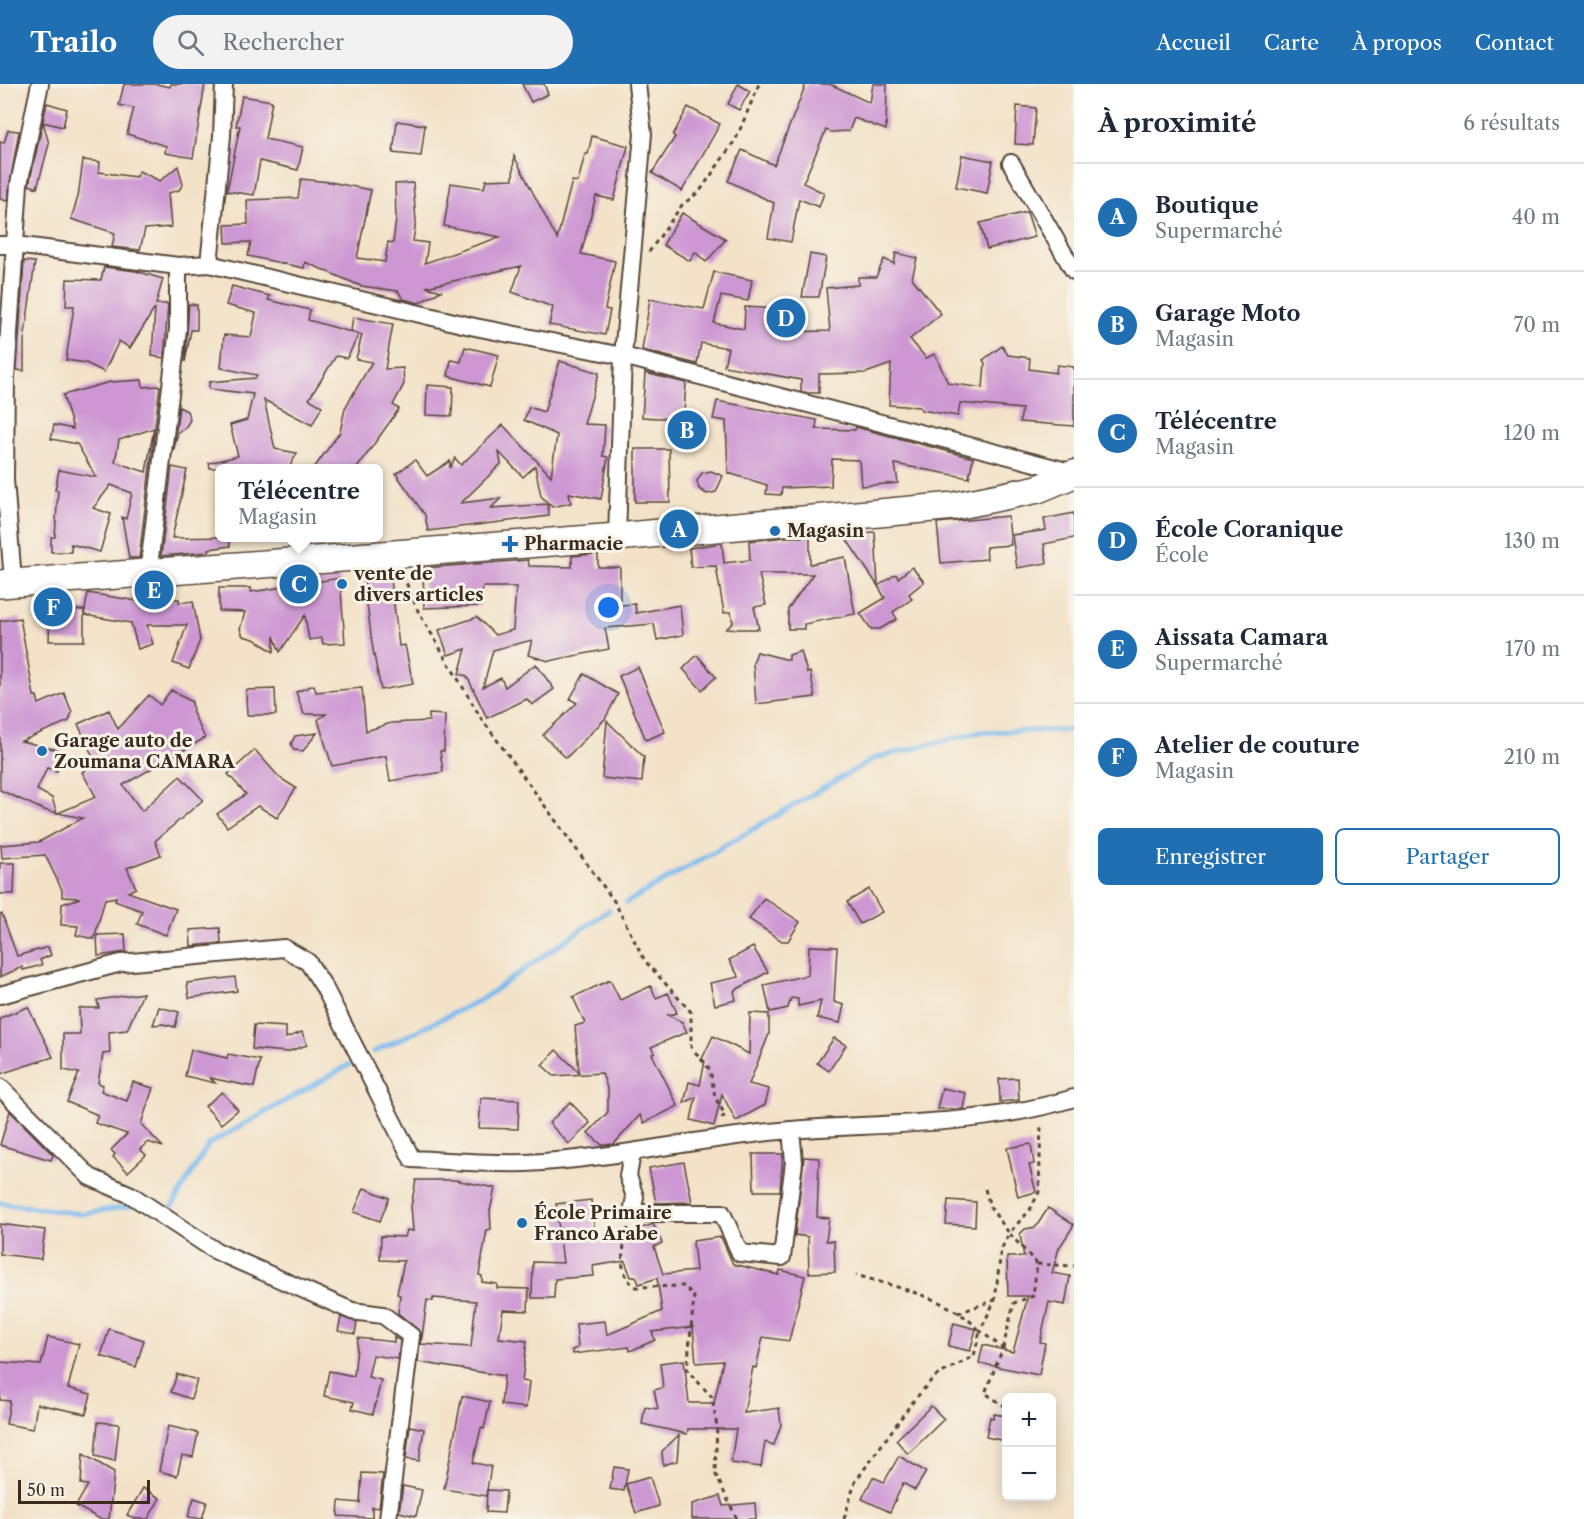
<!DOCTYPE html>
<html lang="fr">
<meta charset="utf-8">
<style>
body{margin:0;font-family:"Libre Caslon Text",serif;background:#f2f2f3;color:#1f2937}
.controls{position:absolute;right:18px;bottom:18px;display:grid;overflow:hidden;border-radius:9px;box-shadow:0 3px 15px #0003}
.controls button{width:54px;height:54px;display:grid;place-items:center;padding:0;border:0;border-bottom:2px solid #e0e1e3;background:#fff;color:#1f2937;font:30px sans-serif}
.scale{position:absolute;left:18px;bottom:15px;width:132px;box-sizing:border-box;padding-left:6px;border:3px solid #3b2a1e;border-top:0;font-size:16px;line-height:21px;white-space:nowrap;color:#3b2a1e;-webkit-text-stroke:4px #f7f3e8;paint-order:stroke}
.you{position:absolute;left:609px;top:524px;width:21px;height:21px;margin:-15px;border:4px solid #fff;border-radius:50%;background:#1a73e8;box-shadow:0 0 0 9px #1a73e833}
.badge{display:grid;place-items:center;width:39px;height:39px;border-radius:50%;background:#1f6fb2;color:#fff;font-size:20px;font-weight:700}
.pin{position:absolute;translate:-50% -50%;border:3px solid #fff;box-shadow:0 2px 6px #0006}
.popup{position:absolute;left:215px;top:380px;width:168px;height:78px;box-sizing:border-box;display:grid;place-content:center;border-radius:9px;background:#fff;filter:drop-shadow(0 2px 4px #0005);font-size:20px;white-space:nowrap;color:#747a83}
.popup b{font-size:22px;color:#1f2937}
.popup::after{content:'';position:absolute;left:50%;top:100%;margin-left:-12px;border:12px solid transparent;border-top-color:#fff}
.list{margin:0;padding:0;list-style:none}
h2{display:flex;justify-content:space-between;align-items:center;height:78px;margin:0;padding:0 24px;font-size:26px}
h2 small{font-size:20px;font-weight:400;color:#747a83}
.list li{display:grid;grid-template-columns:39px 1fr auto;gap:18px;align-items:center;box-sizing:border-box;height:108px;padding:0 24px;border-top:2px solid #e0e1e3}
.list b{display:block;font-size:22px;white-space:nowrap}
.list p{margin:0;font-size:20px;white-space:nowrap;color:#747a83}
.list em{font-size:20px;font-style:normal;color:#747a83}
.actions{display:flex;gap:12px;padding:18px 24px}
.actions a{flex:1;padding:14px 0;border:2px solid #1f6fb2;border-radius:9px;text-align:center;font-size:21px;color:#1f6fb2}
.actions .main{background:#1f6fb2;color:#fff}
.icon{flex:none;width:33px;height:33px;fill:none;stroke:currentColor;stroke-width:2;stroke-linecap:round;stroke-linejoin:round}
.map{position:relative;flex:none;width:1074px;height:1435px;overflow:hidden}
header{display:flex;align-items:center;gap:36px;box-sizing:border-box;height:84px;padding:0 30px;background:#1f6fb2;color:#fff}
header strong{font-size:28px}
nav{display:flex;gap:33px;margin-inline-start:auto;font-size:21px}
.search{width:420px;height:54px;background:#f2f2f3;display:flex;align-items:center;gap:15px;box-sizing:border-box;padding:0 21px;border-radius:33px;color:#747a83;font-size:22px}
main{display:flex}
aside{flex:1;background:#fff}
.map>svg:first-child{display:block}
</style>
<header>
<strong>Trailo</strong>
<div class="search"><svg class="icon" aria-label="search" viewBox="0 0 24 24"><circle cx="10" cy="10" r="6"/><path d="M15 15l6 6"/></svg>Rechercher</div>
<nav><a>Accueil</a><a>Carte</a><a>À propos</a><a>Contact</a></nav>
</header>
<main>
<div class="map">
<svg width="1074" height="1435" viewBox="0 0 1074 1435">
<rect width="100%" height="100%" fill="#f7f3e8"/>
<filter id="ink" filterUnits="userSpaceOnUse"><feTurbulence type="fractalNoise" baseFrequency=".0167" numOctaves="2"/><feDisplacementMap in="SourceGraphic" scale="12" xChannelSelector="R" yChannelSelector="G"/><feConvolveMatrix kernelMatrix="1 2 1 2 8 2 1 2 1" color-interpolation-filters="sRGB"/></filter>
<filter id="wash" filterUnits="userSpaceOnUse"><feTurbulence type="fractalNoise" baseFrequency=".008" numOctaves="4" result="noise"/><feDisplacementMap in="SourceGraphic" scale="24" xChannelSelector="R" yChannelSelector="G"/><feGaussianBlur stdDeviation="1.35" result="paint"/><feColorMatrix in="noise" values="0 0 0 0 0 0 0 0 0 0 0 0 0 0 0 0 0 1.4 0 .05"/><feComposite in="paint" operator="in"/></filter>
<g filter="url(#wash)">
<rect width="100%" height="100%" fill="#f3e2c8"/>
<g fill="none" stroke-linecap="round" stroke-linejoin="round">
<g stroke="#7bbaef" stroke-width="5">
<polyline points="626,819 875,674 980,648 1074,646"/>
<polyline points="374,968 482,915 609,826"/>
<polyline points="0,1119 81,1130 138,1121"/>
<polyline points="167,1131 209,1060 349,981"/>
</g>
</g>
<g id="blocks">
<g fill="#cd97d3" fill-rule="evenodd">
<polygon points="124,0 156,0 170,3 171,0 205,0 193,74 165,69 166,62 127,50 134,24 119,21"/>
<polygon points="522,0 544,0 548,10 531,18"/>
<polygon points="738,0 750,7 739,26 728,20"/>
<polygon points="806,0 830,0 870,19 873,0 887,0 886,46 854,34 849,47 831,48 826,46 803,99 824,109 819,123 799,115 791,158 768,154 774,119 728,97 742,66 774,81"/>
<polygon points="242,12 272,17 265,55 303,63 298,86 260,77 254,111 227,107 240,42 236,42"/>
<polygon points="47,19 67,25 63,43 43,38 49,60 37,104 29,101"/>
<polygon points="1017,22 1036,24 1033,61 1015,60"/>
<polygon points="688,23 720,40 682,107 652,89 675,53 673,51"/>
<polygon points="397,37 425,41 421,72 393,69"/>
<polygon points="8,46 19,47 7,117 0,115 0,58 4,59"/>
<polygon points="592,52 628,62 614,116 596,112 581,170 615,177 605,225 610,226 605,251 549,241 553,223 512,208 521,182 426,203 441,207 419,219 403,215 398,207 361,202 305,178 304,184 248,172 251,158 226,159 225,141 248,140 247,116 298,114 301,95 330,98 371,106 357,174 385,178 388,158 393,159 396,135 395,100 413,99 416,137 413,157 428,159 425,179 500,153 444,142 447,123 451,99 484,104 486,96 513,95 514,72 557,155 572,97 578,98 585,70 588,70"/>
<polygon points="962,71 993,77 987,109 956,103"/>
<polygon points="83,76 100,78 99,88 136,93 139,87 160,97 178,82 183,100 179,106 168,109 171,143 145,145 140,166 112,163 115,149 71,135 78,113"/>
<polygon points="1027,128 1035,153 987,165 980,139"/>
<polygon points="682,129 726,155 706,178 695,168 690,177 663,161"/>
<polygon points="896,169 917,174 912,194 941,230 910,255 926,274 935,270 948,299 983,304 985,279 983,276 1002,262 1008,271 1030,274 1029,285 1056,289 1057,281 1074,283 1074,342 1020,338 1022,325 960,319 958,332 921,326 920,323 889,321 891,280 866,289 819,290 819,309 808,309 801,307 801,296 724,282 728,264 701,259 697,280 642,266 650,215 704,225 714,188 752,196 748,217 721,212 714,239 744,245 745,223 778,225 778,248 830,247 826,204 858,201 858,193 876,193 884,175 894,180"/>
<polygon points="810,170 826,173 819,213 802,213"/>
<polygon points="24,177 35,178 24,257 24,287 17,286"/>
<polygon points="104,183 136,187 163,195 156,220 168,220 164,274 152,272 155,224 130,264 119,257 104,288 86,279 66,276 74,222 66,222 67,195 101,196"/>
<polygon points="232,202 270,212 268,216 310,226 308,236 358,250 351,247 353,233 393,240 385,285 403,284 404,300 393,321 399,325 357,384 314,384 340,348 345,324 372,278 356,275 362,251 359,250 347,274 336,272 309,315 322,322 312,341 264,316 275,365 297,369 289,384 210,384 209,379 238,372 230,341 247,336 253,310 209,305 209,298 256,294 257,291 221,284 224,251 251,253 256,229 226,221"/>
<polygon points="189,220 197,221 197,246 191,246 185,278"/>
<polygon points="465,263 499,271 490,303 448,292 451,276 461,278"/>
<polygon points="560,277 599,289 584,340 605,341 603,372 608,373 601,415 569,409 571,419 552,423 541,412 535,382 523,393 499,368 501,380 461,419 501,414 491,424 548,420 549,432 428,447 425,431 396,390 415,376 427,392 450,377 450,384 455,374 461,381 503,341 551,392 557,351 524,336 529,323 544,328"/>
<polygon points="645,289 686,299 684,329 675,329 674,335 642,333"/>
<path d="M 142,296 L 143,303 L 160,302 L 139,474 L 129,474 L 122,433 L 126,435 L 132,409 L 111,401 L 93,424 L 111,430 L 100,468 L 71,460 L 71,468 L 51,468 L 51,453 L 55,453 L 58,406 L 55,406 L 59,386 L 96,393 L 77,360 L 51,355 L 54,341 L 73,345 L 63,311 L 110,298 ZM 154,344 L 146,388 L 115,378 L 119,356 Z"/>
<polygon points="427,301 453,303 452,332 426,331"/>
<polygon points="717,317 817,336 816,345 855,346 856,343 973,374 969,394 895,380 898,399 861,402 859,376 832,375 831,402 782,404 781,411 766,410 767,401 728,389 726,337 713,335"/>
<polygon points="179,323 187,327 190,336 185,344 178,348 173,369"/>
<polygon points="635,365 669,365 670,418 635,418"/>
<polygon points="172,383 187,386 172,454 229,453 230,462 209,465 209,468 161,472"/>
<polygon points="711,387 723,392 716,408 707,410 699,405 697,397 702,389"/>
<polygon points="1074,429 1074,454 1044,460 1047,479 1017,484 1012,451 1046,446 1044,435"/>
<polygon points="1008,432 1011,461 986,463 987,475 941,479 937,439"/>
<polygon points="875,448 878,502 843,450"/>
<polygon points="786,453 810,453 810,480 845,473 855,530 804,540 804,545 788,545 788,525 813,490 759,490 766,521 754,523 759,545 726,545 733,539 731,528 724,529 716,482 691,483 689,464 722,459 724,479 750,476 749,457"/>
<polygon points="598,470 598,483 620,483 620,521 635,520 636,529 680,521 683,551 657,556 654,540 605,544 609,565 549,577 528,571 532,556 493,566 483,603 501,594 505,603 536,580 554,605 532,621 527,615 487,634 467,592 459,590 466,565 448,571 439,546 477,533 495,551 513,546 516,503 483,503 480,522 424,524 423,484 528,476 529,482 572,483 572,472"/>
<polygon points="912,483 924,498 909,510 912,515 893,528 897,535 880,545 871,545 860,529 885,514 878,502 896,490 898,494"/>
<polygon points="390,487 399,562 405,561 413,600 381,606 373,566 363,490"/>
<polygon points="340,494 345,559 323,560 322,554 309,556 305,531 280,568 274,552 274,568 254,555 243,552 240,545 245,528 219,527 219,504 251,504 251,508"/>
<polygon points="88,509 150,519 151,515 179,515 179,519 193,517 200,556 189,585 173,579 187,541 147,541 153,560 138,565 131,539 84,531"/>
<polygon points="50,526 84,526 84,557 49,557"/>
<polygon points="20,534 34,612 37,612 39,620 64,609 72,628 69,637 21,657 62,667 57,687 47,684 37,706 52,714 57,729 44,726 0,706 0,537"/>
<polygon points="801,567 807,589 810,588 815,613 756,620 753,579 757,568 789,576 789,571"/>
<polygon points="697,571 716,593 702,606 683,585"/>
<polygon points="638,583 665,648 646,656 619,592"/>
<polygon points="584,590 618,610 605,635 566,674 543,651 577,619 570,615"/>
<polygon points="314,601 316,608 362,604 366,647 391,639 429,637 429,630 445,631 444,667 440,667 443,688 390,697 386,672 332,682 318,636 326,630 304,630 296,608"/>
<polygon points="275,605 276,631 247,631 246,606"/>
<polygon points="171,606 192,618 193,629 205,654 123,701 142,727 180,692 203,716 155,757 161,771 127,784 136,804 128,808 176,825 166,851 137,840 142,827 115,817 116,813 105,815 94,855 76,851 78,842 61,841 62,820 80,814 62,813 62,806 45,771 2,774 1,761 39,758 83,734 58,729 96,713 82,688 96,680 78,640 109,626 118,645 149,611 160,621"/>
<polygon points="607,637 644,673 642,698 602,694"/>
<polygon points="317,649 303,667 294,666 291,660 295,652"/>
<polygon points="255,666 280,694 296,704 277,734 258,722 227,743 217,730 246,710 228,690"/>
<polygon points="0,779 15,779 14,810 0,810"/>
<polygon points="869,805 882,828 860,840 847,818"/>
<polygon points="764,814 800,838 788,857 782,857 749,835"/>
<polygon points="0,830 2,830 17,872 48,863 51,871 40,876 42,881 23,886 22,883 0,893"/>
<polygon points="220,844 221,859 191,862 190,846"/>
<polygon points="125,850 126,868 98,872 97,851"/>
<polygon points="809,862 837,863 834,918 844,921 840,939 817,934 821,917 798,922 798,915 791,914 788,924 770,928 764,901 808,891"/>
<polygon points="753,863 768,888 734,907 736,916 715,921 710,899 739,893 729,876"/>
<polygon points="235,893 237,907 189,914 187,899"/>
<polygon points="610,896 620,916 651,902 656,914 668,909 677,929 668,931 682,938 687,948 651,963 655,969 652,970 678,1022 644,1039 640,1031 614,1060 602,1061 588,1049 608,1028 608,1007 602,989 554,992 542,981 556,966 579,988 575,942 585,939 573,913"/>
<polygon points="143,909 127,946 109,948 110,969 103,970 98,999 103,1001 101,1007 127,1017 133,998 153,1004 141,1040 163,1063 148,1058 140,1065 146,1071 128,1088 113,1073 115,1070 111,1066 127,1050 95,1039 98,1031 67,1018 79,989 63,986 63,950 80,950 79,924 99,924 97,916"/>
<polygon points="28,923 53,973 0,990 0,934"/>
<polygon points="159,923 179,928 175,943 163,940 153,941"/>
<polygon points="750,929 769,930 769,950 749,1000 769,1005 765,1021 736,1037 722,1010 714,1042 691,1036 696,1013 684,1019 689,998 700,1001 705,977 702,975 713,952 749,970"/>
<polygon points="254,941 286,943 286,954 302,948 307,961 287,968 252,965"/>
<polygon points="834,954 846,961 829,987 817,979"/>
<polygon points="191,966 227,974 228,970 260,976 254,1003 210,994 215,999 185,992"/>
<polygon points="1018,994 1019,1016 1000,1018 999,995"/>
<polygon points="942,1004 966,1009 963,1025 937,1025"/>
<polygon points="222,1008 238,1026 221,1040 205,1022"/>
<polygon points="481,1014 519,1016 518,1045 479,1044"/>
<polygon points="570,1018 590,1039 569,1060 549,1039"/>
<polygon points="10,1027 53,1071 51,1076 0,1061"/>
<polygon points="1031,1060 1034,1080 1029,1081 1036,1108 1018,1113 1007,1064"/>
<polygon points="753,1070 783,1070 780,1107 754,1107"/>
<polygon points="804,1073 819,1074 817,1133 829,1134 826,1157 834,1157 835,1188 809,1189 808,1153 795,1151"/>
<polygon points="684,1078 692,1118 656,1119 649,1084"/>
<path d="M 416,1096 L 455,1096 L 495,1104 L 490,1127 L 491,1145 L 487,1146 L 479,1191 L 482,1192 L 482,1198 L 497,1200 L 497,1204 L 529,1205 L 528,1227 L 503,1226 L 499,1254 L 527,1257 L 522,1297 L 529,1298 L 526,1324 L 501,1321 L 504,1292 L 418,1278 L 421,1248 L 398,1229 L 400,1211 L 397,1210 L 404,1177 L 380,1176 L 381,1152 L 405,1153 L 407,1146 L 413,1147 L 411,1122 ZM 433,1214 L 476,1217 L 471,1263 L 421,1260 L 427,1216 L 433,1217 Z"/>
<polygon points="364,1104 389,1114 380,1137 354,1128"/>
<polygon points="591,1116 596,1156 620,1152 653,1140 662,1159 654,1163 663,1190 696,1187 693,1157 721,1153 733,1180 779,1191 780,1186 805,1192 789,1257 763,1253 756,1284 753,1283 744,1329 779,1324 781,1341 774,1361 765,1358 761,1383 731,1379 736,1345 688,1345 687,1350 642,1340 645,1323 658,1325 654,1306 663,1304 660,1279 684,1276 689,1319 714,1319 723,1277 696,1279 693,1243 652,1248 655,1256 630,1267 629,1263 573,1270 572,1266 578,1264 576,1240 605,1237 607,1251 662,1227 657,1194 639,1200 636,1192 631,1193 625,1177 593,1182 594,1192 555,1195 554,1214 532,1214 533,1178 563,1179 556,1120"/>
<polygon points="948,1116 976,1118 975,1142 946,1140"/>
<polygon points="1048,1124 1074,1141 1059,1164 1052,1189 1070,1192 1065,1221 1049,1218 1040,1258 1045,1259 1039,1291 979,1279 983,1261 1013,1268 1028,1212 1008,1212 1007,1173 1024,1173 1020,1150 1025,1145 1036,1143"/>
<polygon points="0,1140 45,1146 41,1175 0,1170"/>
<polygon points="341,1233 357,1238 355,1250 338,1247"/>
<polygon points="954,1239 976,1245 970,1267 948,1262"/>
<polygon points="109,1245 144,1256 136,1283 101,1272"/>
<polygon points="48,1253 79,1260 68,1304 91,1310 86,1330 37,1320 33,1345 6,1340 10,1317 0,1316 0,1278 41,1281"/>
<polygon points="394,1253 400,1257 398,1275 373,1271 368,1293 381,1296 373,1330 352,1325 354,1318 324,1312 329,1287 354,1292 358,1254 394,1258"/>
<polygon points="177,1290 197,1296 191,1315 171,1308"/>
<polygon points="462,1312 490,1318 484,1345 481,1344 473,1379 491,1382 486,1412 444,1405"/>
<polygon points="931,1322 944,1335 908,1370 896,1356"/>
<polygon points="994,1330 1006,1332 1006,1357 986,1353 990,1333 993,1334"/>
<polygon points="98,1338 119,1340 115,1377 95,1372"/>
<polygon points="168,1342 198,1349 193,1373 182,1371 177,1392 159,1387"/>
<polygon points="410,1342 424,1345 419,1377 406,1375"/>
<polygon points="679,1351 677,1377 663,1381 662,1367"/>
<polygon points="83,1370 114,1388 109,1435 100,1435 76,1422 88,1401 81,1400"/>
<polygon points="899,1372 926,1388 915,1406 903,1399 890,1428 862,1415 873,1393 884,1398"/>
<polygon points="614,1383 628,1385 624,1407 610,1405"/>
<polygon points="362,1389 383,1390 379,1424 372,1423 372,1434 338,1432 339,1417 360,1419"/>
<polygon points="650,1393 659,1422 636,1429 626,1400"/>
<polygon points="403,1402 422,1406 416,1432 399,1428"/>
<polygon points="143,1404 160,1414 148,1435 135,1435 127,1431"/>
<polygon points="487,1406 506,1407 504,1429 486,1428"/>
<polygon points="720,1412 723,1422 755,1419 756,1435 692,1435 692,1420"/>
<polygon points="194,1414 207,1418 202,1435 188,1433"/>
</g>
</g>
</g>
<g filter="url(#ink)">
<use href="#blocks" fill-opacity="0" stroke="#574638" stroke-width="1.5"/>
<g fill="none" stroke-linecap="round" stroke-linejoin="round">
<defs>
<g id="street">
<polyline points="1011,79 1074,187"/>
<polyline points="0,161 15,161 178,182 209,180 475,243 623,272 1074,389"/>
<polyline points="209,180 222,52 224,0"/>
<polyline points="617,453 623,272 643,50 637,0"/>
<polyline points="148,490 178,245 178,182"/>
<polyline points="13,497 5,396 6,293 19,100 40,0"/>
<path d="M 0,911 L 121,879 L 284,864 L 308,878 L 324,903 L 412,1075 C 450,1077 488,1080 526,1079 C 615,1075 702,1053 791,1046 C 886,1039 982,1042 1074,1014"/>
<polyline points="0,1003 90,1093 131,1111 216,1167 352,1227 383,1231 411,1252 388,1435"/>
<polyline points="632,1069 628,1092 635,1113 632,1129 722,1129 740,1169 782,1173 794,1078 791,1046"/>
</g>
<polyline id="primary" points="0,500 617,453 955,422 1038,405 1074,390"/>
</defs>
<use href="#street" stroke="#574638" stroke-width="20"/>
<use href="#primary" stroke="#574638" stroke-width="30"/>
<g stroke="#574638" stroke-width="3" stroke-dasharray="4.5 4.5" stroke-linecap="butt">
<polyline points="649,168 682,121 700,107 736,55 759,0"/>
<polyline points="403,491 418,527 481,634 614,817 645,877 691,928 691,963 710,986 715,1013 725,1031 719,1037"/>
<polyline points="985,1105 990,1123 1009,1149 1001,1166 995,1216 980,1247 1003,1264 985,1309 1006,1323"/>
<path d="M 628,1144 C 623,1167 616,1187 635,1203 L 685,1202 L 694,1213 L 687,1286 L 712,1313 L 717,1343 L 715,1389 L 737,1435"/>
<polyline points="1037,1180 1074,1182"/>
<polyline points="958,1229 995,1216"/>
<polyline points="1003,1264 1014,1219 1033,1212 1037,1180 1009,1149 1030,1126 1039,1108 1041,1040"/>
<path d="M 844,1435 L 855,1398 L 911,1320 L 934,1293 L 974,1272 L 980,1247 C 951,1214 898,1204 856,1191"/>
</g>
<use href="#street" stroke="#fff" stroke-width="16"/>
<use href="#primary" stroke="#fff" stroke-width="27"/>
</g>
</g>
<g fill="#1f6fb2" stroke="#f7f3e8" stroke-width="2">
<circle cx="775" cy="447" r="6"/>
<path d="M507 451h6v6h6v6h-6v6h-6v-6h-6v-6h6z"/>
<circle cx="342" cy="500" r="6"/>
<circle cx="42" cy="667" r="6"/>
<circle cx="522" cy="1139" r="6"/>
</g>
<g text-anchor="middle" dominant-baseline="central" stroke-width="6" stroke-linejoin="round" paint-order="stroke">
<g font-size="18" font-weight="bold" fill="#3b2a1e" stroke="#f7f3e8" text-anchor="start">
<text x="787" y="447">Magasin</text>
<text x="524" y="460">Pharmacie</text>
<text x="354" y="490">vente de<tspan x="354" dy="21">divers articles</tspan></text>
<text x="54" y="657">Garage auto de<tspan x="54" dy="21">Zoumana CAMARA</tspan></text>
<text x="534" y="1129">École Primaire<tspan x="534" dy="21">Franco Arabe</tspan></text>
</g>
</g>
</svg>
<div class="controls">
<button>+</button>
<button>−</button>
</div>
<div class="scale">50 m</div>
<div class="you"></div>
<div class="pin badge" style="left:679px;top:445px">A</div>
<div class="pin badge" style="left:687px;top:346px">B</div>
<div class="pin badge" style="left:299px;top:500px">C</div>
<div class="popup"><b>Télécentre</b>Magasin</div>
<div class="pin badge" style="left:786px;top:234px">D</div>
<div class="pin badge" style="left:154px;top:506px">E</div>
<div class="pin badge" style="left:53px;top:523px">F</div>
</div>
<aside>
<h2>À proximité<small>6 résultats</small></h2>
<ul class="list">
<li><span class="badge">A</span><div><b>Boutique</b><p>Supermarché</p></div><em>40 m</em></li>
<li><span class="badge">B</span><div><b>Garage Moto</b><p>Magasin</p></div><em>70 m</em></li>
<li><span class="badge">C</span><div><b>Télécentre</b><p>Magasin</p></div><em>120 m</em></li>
<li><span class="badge">D</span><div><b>École Coranique</b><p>École</p></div><em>130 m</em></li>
<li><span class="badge">E</span><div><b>Aissata Camara</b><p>Supermarché</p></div><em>170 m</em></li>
<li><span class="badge">F</span><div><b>Atelier de couture</b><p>Magasin</p></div><em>210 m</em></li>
</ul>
<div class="actions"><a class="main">Enregistrer</a><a>Partager</a></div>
</aside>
</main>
